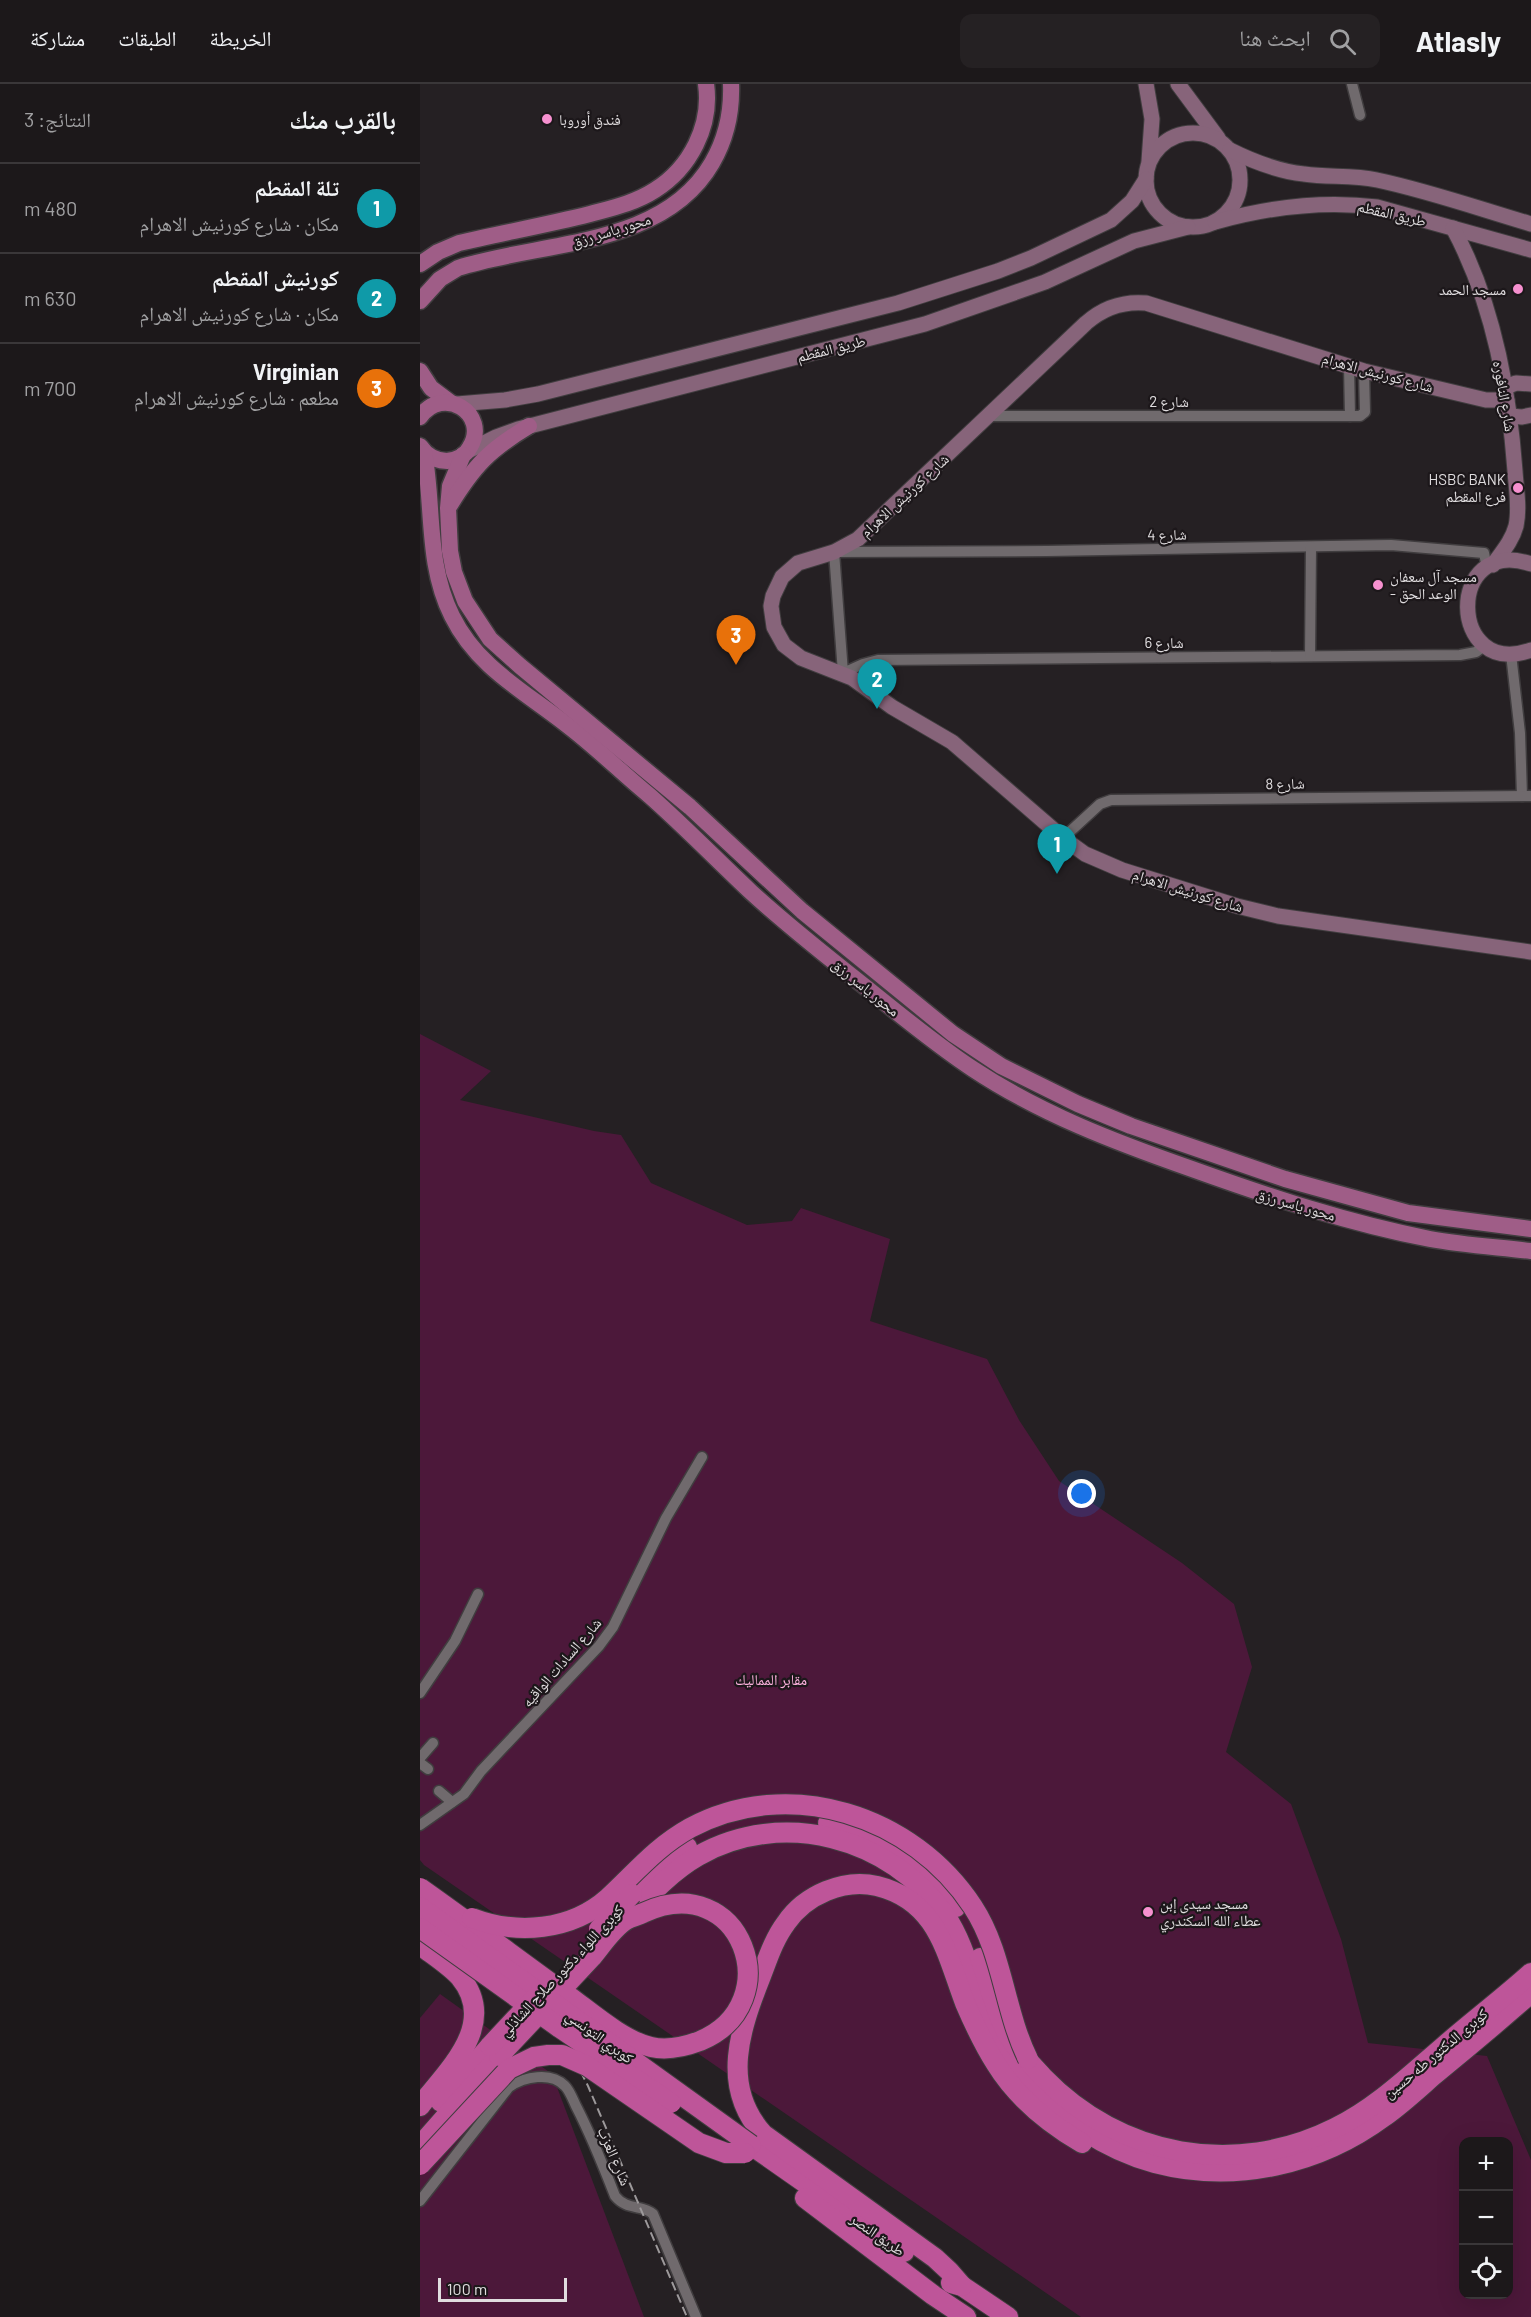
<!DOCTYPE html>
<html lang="ar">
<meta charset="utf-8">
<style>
body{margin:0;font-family:Barlow,"Noto Naskh Arabic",sans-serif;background:#252123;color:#f1f3f6;direction:rtl}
.controls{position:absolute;right:18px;bottom:18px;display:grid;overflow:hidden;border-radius:12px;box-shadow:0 6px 24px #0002}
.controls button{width:54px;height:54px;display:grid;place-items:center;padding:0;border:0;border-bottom:2px solid #3a3739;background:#1c181a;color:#f1f3f6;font:30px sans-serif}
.scale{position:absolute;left:18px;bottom:15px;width:129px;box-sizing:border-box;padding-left:6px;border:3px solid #e0dddf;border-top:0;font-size:16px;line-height:21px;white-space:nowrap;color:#e0dddf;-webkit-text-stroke:4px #1c171a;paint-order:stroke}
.you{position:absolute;left:662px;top:1410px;width:21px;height:21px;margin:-15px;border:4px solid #fff;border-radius:50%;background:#1a73e8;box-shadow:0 0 0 9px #1a73e833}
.badge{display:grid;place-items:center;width:39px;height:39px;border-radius:50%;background:#0f766e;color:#fff;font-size:20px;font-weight:700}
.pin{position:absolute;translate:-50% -50px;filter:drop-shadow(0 2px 3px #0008)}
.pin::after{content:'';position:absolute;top:32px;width:21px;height:18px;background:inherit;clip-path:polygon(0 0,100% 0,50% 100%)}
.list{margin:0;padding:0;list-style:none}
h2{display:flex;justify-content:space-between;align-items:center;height:78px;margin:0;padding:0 24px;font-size:26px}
h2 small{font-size:20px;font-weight:400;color:#a0a0a2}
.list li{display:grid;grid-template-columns:39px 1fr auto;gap:18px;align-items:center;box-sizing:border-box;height:90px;padding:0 24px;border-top:2px solid #3a3739}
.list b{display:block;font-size:22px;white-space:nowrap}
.list p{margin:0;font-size:20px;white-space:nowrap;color:#a0a0a2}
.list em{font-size:20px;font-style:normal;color:#a0a0a2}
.icon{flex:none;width:33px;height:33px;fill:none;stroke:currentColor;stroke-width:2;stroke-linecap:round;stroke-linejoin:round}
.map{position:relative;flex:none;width:1111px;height:2233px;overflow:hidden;direction:ltr}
header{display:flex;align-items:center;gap:36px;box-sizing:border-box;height:84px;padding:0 30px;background:#1c181a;border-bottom:2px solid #3a3739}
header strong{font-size:28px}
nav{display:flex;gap:33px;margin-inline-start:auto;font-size:21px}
.search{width:420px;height:54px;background:#252123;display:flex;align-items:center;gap:15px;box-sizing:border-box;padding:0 21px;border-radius:12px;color:#a0a0a2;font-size:22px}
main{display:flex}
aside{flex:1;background:#1c181a}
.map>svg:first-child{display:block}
</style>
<header>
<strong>Atlasly</strong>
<div class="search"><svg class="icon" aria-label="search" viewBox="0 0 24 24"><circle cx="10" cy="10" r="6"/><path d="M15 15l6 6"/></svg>ابحث هنا</div>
<nav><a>الخريطة</a><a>الطبقات</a><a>مشاركة</a></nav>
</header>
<main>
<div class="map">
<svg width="1111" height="2233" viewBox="0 0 1111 2233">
<rect width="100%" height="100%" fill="#252023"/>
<g fill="#4c183a" fill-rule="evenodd">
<path d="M 0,950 L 71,987 L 40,1016 L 174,1047 L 201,1051 L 231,1099 L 327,1141 L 372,1137 L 381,1124 L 470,1155 L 450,1237 L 567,1275 L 599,1336 L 639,1397 L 762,1479 L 814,1520 L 832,1583 L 806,1668 L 871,1720 L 921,1855 L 948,1959 L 1067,1972 L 1111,2076 L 1111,2233 L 661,2233 L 4,1781 L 0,1776 ZM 1044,2058 L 1088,2058 L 1088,2210 L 1044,2210 Z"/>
<polygon points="20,1910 132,1990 224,2233 0,2233 0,1934"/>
</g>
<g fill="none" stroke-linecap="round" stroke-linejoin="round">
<defs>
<g id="street">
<polyline points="932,0 940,31"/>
<polyline points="929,282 930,332"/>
<polyline points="568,332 940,332 945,328 944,287"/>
<polyline points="1065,561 1056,568 1040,571 458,576 443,580 423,589 414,468 627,467 971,461 1064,469 1067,484"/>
<polyline points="1091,570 1100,649 1102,712"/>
<polyline points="890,572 891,463"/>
<polyline points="643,754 680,720 691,716 1111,712"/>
<polyline points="0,1609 35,1557 58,1510"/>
<polyline points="0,1674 13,1659"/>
<polyline points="0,1679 8,1685"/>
<polyline points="19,1707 32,1718"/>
<polyline points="0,1741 44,1710 61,1687 179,1562 193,1543 246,1434 282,1373"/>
<path d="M 0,2117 L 89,2003 C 104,1993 131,1987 145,2002 C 150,2007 153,2016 156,2022 C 171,2051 183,2081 195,2112 C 207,2127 222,2120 233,2130 L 276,2233"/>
</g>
<g id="secondary">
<polyline points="726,0 732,35 729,77"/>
<polyline points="758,0 798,54"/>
<circle cx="773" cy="96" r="47"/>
<path d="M 810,66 C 834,78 857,87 884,90 C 908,94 932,90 957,96 C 1009,107 1060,125 1111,140"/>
<path d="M 795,138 C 849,123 902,116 957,123 L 1111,166"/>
<path d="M 1033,144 C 1073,218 1089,304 1095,387 C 1096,404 1100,424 1096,442 C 1092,457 1082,468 1073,481"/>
<polyline points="1086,303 1096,299 1111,300"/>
<path d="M 1087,316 L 1066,316 L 944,287 L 726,219 C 703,217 684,223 666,239 L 438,455 L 414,468 L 378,479 L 362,493 L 353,512 L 351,522 L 354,543 L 364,561 L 381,574 L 432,594 L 472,623 L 532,658 L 643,754 L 665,770 L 702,786 L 817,822 L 858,832 L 1111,868"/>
<polyline points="37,320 85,316 118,310 478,219 578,187 611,174 691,136 712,117 726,95"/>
<polyline points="1090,332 1102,333 1111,331"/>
<polyline points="48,367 76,353 98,345 505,240 625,198 714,157 768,143"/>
<path d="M 1111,480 C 1025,451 1028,596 1111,566"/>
</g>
<g id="primary">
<path d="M 0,180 L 18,168 L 39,159 C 82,149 126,141 170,130 C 192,124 215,119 235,106 C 270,84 292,42 286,0"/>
<path d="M 0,217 L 20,195 L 38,184 C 121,157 243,164 292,79 C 306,55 312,27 311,0"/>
<polyline points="0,287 11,304 31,319"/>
<path d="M 0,333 C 23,300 70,330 50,363 C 46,371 37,376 27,377 C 15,377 6,371 0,362"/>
<path d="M 4,368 C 14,423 6,480 32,532 C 57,583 104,607 147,641 C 176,663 202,689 230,712 C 265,743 297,776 331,808 C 367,841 405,871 443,901 C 479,930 515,960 553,985 C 621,1030 695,1058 772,1085 C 850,1113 928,1139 1010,1155 C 1043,1161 1077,1163 1111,1167"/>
<polyline points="43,371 30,402 28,424 30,467 34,488 45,517 70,555 100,582 270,723 382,827 533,950 581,982 658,1020 711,1042 865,1095 988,1129 1111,1145"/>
<path d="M 30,421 C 54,382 69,366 109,342"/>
</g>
<g id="highway">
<path d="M 408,1739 C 461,1752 503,1779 536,1823"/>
<polyline points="212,1810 243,1780 267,1763"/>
<path d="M 205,1837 C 228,1813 250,1788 278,1772 C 362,1724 470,1753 525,1831 C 544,1859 550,1890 561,1921 C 571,1948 588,1973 606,1995 C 637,2034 687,2066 735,2079 C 815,2100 899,2081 965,2032 C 982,2020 998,2005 1014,1991 C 1047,1964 1079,1937 1111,1909"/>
<path d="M 0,1861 C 13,1871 29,1881 40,1893 C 79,1940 28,1986 0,2022"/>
<path d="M 560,1874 C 569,1898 574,1924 586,1947 C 595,1964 610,1979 623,1993 C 700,2073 815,2094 915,2044 C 956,2024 990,1991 1024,1962 C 1053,1937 1083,1914 1111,1889"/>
<polyline points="21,2018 70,1962"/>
<polyline points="331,2061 484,2168"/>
<polyline points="0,2062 79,1972"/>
<polyline points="385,2114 513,2211 546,2233"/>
<polyline points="531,2199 542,2202 588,2233"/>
<path d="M 542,2202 L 529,2187 L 515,2174 L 343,2050 C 300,2002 320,1945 341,1892 C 348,1874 354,1855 366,1839 C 385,1811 424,1794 457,1802 C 518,1817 526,1869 545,1919 C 554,1940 564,1961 576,1980 C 597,2014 628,2039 662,2059"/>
</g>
</defs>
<use href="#street" stroke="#403d3f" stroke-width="13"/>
<use href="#secondary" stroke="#403d3f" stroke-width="17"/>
<use href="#primary" stroke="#403d3f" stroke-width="19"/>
<use href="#highway" stroke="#403d3f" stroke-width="22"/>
<use href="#street" stroke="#706a6d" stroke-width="10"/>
<use href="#secondary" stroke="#87647a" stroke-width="15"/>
<use href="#primary" stroke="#9f5d87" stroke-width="16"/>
<use href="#highway" stroke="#be5599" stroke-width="20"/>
<polyline stroke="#9d999b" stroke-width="2" stroke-dasharray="9 4.5" stroke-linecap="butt" points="0,1796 103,1874 168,2002 267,2233"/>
<defs>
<g id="highway-bridge">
<path d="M 0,1804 C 51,1840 100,1877 150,1913 C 173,1930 204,1957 231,1963 C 248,1967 264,1963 280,1957 C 370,1920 322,1783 223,1829 C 217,1832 211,1833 206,1836 C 193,1844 182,1861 172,1873 C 141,1906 110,1939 79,1972"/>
<polyline points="0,1823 331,2061"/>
<path d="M 52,1834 C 97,1851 151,1847 188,1814 C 216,1788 236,1763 270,1744 C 369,1691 493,1731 553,1823 C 583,1869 584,1926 608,1975"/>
<polyline points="0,1844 140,1944 251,2019"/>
<polyline points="179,1845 212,1810"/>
<polyline points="70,1962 116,1913"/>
<polyline points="0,2081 89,1985 114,1973 128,1971 142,1971 167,1982 279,2059 306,2069 325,2069"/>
</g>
</defs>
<use href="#highway-bridge" stroke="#403d3f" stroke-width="22" stroke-linecap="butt"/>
<use href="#highway-bridge" stroke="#be5599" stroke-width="20"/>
</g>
<g fill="#f690cf" stroke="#1c171a" stroke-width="2">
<circle cx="127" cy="35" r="6"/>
<circle cx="1098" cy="205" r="6"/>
<circle cx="1098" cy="404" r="6"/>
<circle cx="958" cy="501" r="6"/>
<circle cx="728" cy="1828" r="6"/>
</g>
<g text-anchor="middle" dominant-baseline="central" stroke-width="4.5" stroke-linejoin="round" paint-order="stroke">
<g font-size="15" fill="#e0dddf" stroke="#1c171a" text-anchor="start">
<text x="139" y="35">فندق أوروبا</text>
<text x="1086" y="205" text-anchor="end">مسجد الحمد</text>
<text x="1086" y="395" text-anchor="end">HSBC BANK<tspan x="1086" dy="17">فرع المقطم</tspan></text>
<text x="970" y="492">مسجد آل سعفان<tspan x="970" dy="17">- الوعد الحق</tspan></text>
<text x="740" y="1819">مسجد سيدى إبن<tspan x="740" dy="17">عطاء الله السكندري</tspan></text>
</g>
<g font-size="15" fill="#e0dddf" stroke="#1c171a">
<text transform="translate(972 129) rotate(13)">طريق المقطم</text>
<text transform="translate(191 146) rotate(-17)">محور ياسر رزق</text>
<text transform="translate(411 264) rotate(-14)">طريق المقطم</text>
<text transform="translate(958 288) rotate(15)">شارع كورنيش الاهرام</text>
<text transform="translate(1085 312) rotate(80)">شارع النافوره</text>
<text x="749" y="317">شارع 2</text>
<text transform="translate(484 411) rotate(-43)">شارع كورنيش الاهرام</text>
<text transform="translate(747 450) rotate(-1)">شارع 4</text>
<text x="744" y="558">شارع 6</text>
<text transform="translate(865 699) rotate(-1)">شارع 8</text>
<text transform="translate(768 806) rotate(17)">شارع كورنيش الاهرام</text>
<text transform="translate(446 903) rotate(39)">محور ياسر رزق</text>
<text transform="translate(876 1120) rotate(16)">محور ياسر رزق</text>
<text transform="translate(141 1578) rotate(-49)">شارع السادات الواقيه</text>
<text transform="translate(141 1886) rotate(-47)">كوبرى اللواء دكتور صلاح الشاذلي</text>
<text transform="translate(180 1952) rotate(36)">كوبري التونسي</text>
<text transform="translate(1015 1969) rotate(-40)">كوبرى الدكتور طه حسين</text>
<text transform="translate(195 2072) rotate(67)">شارع العزب</text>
<text transform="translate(458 2150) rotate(35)">طريق النصر</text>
</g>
<g font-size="15" fill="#feb2df" stroke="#1c171a">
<text x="351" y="1595">مقابر المماليك</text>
</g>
</g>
</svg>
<div class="controls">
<button>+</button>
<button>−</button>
<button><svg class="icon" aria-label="locate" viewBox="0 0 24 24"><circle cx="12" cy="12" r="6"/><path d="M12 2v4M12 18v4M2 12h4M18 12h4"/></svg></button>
</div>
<div class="scale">100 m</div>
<div class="you"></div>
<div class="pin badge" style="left:637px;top:790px;background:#0f9aa8">1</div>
<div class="pin badge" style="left:457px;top:625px;background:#0f9aa8">2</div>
<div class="pin badge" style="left:316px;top:581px;background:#e8710a">3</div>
</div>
<aside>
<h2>بالقرب منك<small>النتائج: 3</small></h2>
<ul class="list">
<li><span class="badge" style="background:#0f9aa8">1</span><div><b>تلة المقطم</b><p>مكان · شارع كورنيش الاهرام</p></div><em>480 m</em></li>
<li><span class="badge" style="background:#0f9aa8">2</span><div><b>كورنيش المقطم</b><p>مكان · شارع كورنيش الاهرام</p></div><em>630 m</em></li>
<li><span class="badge" style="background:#e8710a">3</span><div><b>Virginian</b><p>مطعم · شارع كورنيش الاهرام</p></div><em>700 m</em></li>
</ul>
</aside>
</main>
